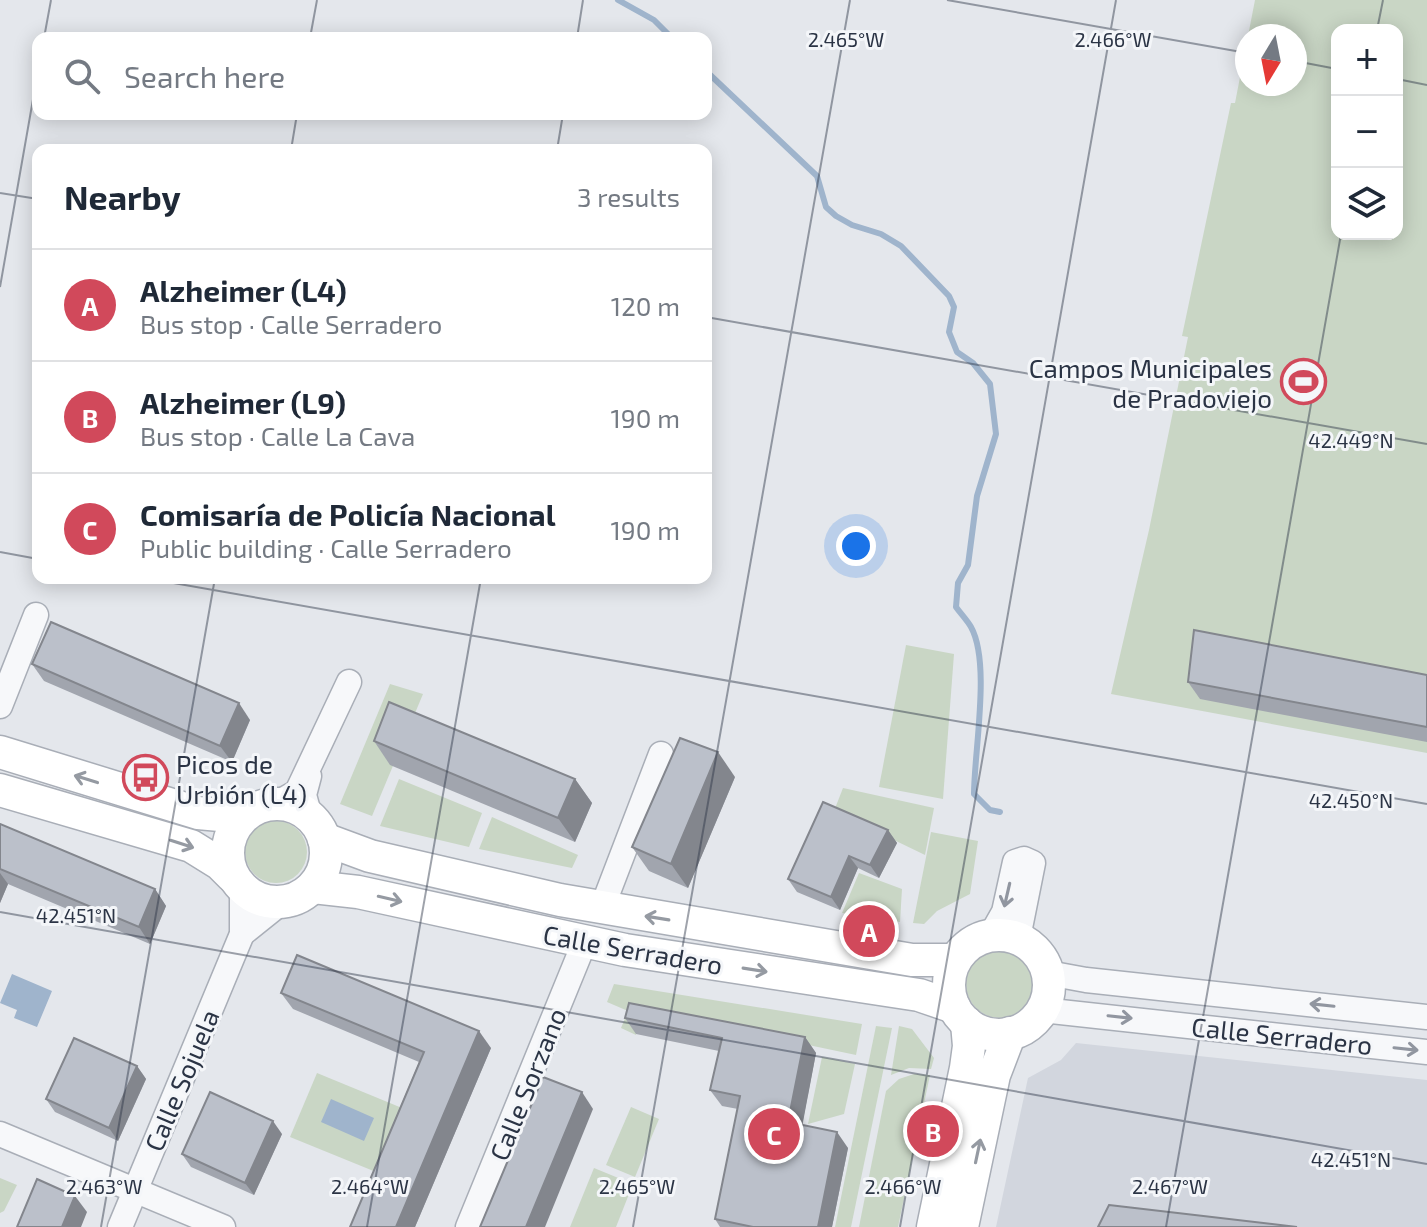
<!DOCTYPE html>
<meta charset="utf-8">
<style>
body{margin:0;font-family:"Exo 2",sans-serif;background:#f2f2f3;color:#1f2937}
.controls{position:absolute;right:24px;top:24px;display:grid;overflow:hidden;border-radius:16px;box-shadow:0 4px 20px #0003}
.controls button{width:72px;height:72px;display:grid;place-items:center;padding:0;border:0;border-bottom:2px solid #e0e1e3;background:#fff;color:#1f2937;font:40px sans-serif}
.compass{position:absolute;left:1235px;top:24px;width:72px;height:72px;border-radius:50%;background:#fff;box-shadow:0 4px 20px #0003;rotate:190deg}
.you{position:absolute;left:856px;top:546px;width:28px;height:28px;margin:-20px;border:6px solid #fff;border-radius:50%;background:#1a73e8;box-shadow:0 0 0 12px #1a73e833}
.badge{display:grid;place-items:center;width:52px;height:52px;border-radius:50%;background:#d1495b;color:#fff;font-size:26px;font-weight:700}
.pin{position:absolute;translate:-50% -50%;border:4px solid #fff;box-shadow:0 2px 8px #0006}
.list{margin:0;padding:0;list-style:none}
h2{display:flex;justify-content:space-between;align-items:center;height:104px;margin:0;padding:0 32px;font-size:34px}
h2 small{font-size:26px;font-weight:400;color:#747a83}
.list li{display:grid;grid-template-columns:52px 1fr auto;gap:24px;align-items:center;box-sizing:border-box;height:112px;padding:0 32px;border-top:2px solid #e0e1e3}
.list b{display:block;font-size:30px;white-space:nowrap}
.list p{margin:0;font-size:26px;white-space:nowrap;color:#747a83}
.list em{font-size:26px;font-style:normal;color:#747a83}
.icon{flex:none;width:44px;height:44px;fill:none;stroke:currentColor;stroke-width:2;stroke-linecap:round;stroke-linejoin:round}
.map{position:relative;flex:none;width:1427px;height:1227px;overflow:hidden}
.search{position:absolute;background:#fff;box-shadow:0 4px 20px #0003;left:32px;top:32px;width:680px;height:88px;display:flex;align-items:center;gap:20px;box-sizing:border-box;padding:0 28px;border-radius:16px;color:#747a83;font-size:30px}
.panel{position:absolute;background:#fff;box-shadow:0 4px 20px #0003;left:32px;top:144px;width:680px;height:440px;border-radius:16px}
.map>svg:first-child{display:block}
</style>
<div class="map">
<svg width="1427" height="1227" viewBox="0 0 1427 1227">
<rect width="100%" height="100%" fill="#e4e7ec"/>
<polygon fill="#d2d6de" points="1076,1043 1427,1080 1427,1227 996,1227 1028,1078 1061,1060"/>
<g fill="#c9d6c5" fill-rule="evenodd">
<path d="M 1255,0 L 1427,0 L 1427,753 L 1111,694 L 1149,530 L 1188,337 L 1182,336 L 1231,103 L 1235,103 L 1247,41 L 1247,84 L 1295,84 L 1295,36 L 1248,36 ZM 1337,30 L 1397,30 L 1397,234 L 1337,234 Z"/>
<polygon points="906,645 954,654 943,799 879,787"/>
<polygon points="390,684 423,694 372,816 340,804"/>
<polygon points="399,779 482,813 469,847 380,826"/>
<polygon points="843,788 934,808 925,855 834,811"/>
<polygon points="492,817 578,855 572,868 479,849"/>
<circle cx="276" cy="852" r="31"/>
<polygon points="931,832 978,841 970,894 937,911 924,924 913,923"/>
<polygon points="859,873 902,889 900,922 842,913"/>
<circle cx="1000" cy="984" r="34"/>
<polygon points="614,984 862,1024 856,1055 737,1030 639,1018 636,1035 621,1028 628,1011 607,1002"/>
<polygon points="876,1026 892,1028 851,1227 835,1227"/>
<polygon points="899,1026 912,1029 934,1058 931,1069 909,1068 891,1075"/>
<polygon points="822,1057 855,1064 844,1114 808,1124"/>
<polygon points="317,1073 402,1108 376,1172 290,1137"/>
<polygon points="914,1074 930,1075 898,1227 859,1227 886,1091 899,1079"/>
<polygon points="631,1107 659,1119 635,1177 606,1165"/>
<polygon points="594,1168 633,1184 616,1227 570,1227"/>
<polygon points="0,1178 17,1185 4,1211 0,1213"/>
</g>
<g fill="#9fb4cc">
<polygon points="12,974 52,991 37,1027 14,1018 17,1010 0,1003"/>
<polygon points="331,1099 374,1118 364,1141 321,1122"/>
</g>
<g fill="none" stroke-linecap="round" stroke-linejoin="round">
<g stroke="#9fb4cc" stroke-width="6">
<polyline points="618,0 654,20 672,38"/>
<path d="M 706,71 L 817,176 L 826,207 L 836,216 L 852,225 L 881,234 L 901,246 L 949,296 L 954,307 L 949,332 L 957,352 L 973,363 L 990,384 L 996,434 L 977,496 L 968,565 L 958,583 L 956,607 C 961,614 967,620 971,627 C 991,663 974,752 974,794 L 990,810 L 1000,812"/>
</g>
<defs>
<g id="street">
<polyline points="0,706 36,615"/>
<polyline points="309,776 304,795 310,817"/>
<polyline points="276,804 297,792 349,682"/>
<polyline points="602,908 661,754"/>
<polyline points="242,934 282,902"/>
<polyline points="991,935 1004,912 1015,862 1024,859 1033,863 1020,928 1023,941"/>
<polyline points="1048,973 1086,980 1427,1017"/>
<polyline points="1042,1010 1427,1052"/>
<polyline points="0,1134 223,1227"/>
<polyline points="120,1227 242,934 242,889"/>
<polyline points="468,1227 585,941"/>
</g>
<g id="secondary">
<polyline points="0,752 198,813 242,817"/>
<polyline points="0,790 191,846 220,864 232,876"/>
<circle cx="277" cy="853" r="49"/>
<polyline points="324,839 370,856 560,900 912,960 955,960"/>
<polyline points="313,887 358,892 625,950 919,995 954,1007"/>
<circle cx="999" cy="985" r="50"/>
<polyline points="933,1227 966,1068 969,1046 967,1023"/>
<polyline points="962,1227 994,1075 1010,1033"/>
</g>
</defs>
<use href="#street" stroke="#a9aeb7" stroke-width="27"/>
<use href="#secondary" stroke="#a9aeb7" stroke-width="35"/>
<use href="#street" stroke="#f7f8fa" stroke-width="24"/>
<use href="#secondary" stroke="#fff" stroke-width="32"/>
</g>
<g fill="#a1a5ae">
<polygon points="32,664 250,720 232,762 44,681"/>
<polygon points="1427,675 1427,742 1200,699 1188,682"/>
<polygon points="374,741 575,779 592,803 575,842 390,765"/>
<polygon points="735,777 688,888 649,871 632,847"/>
<polygon points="0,824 155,889 166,906 150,944 8,884 0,903"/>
<polygon points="888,830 897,843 879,878 858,868 840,910 797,892 788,879"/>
<polygon points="281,993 491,1048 415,1227 350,1227 419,1062 293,1009"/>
<polygon points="625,1018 805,1037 816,1053 802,1125 848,1148 832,1227 720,1227 715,1219 738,1109 722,1106 710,1090 719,1051 636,1034"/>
<polygon points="137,1066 146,1079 118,1141 55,1112 46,1099"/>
<polygon points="282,1134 254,1195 191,1167 182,1154"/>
</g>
<g fill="#83868d">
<polygon points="239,703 250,720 232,762 220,746"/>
<polygon points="718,752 735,777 688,888 671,864"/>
<polygon points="575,779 592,803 575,842 558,818"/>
<polygon points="888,830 897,843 879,878 870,865"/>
<polygon points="849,856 858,868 840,910 831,897"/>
<polygon points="0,873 8,884 0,903"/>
<polygon points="155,889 166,906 150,944 139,927"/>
<polygon points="479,1031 491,1048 415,1227 396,1227"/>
<polygon points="805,1037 816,1053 800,1138 788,1122"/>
<polygon points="137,1066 146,1079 118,1141 109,1128"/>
<polygon points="582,1092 593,1109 545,1227 526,1227"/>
<polygon points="273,1121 282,1134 254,1195 245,1183"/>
<polygon points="837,1132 848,1148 832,1227 818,1227"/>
<polygon points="75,1196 87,1212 81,1227 62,1227"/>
</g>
<g fill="#bbc0ca" stroke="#83868d" stroke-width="2">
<polygon points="51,622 239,703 220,746 32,664"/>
<polygon points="1194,630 1427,675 1427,727 1188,682"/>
<polygon points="389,702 575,779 558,818 374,741"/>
<polygon points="680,738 718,752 671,864 632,847"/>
<polygon points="823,802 888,830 870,865 849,856 831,897 788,879"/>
<polygon points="0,824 155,889 139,927 0,869"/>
<polygon points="297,955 479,1031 396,1227 350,1227 424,1052 281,993"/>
<polygon points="629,1003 805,1037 788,1122 837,1132 818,1227 753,1227 715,1219 740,1096 710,1090 722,1038 625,1018"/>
<polygon points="74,1038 137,1066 109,1128 46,1099"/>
<polygon points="543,1077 582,1092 526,1227 480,1227"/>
<polygon points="210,1092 273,1121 245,1183 182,1154"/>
<polygon points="37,1179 75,1196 62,1227 17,1227"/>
<polygon points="1109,1205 1297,1227 1098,1227"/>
</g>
<defs><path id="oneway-shaft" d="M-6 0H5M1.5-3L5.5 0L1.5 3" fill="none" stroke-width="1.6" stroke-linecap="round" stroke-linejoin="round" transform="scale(2)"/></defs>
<g stroke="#959aa2">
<use href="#oneway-shaft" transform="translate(86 779) rotate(-163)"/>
<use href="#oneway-shaft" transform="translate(182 844) rotate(18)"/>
<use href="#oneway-shaft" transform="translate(390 899) rotate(13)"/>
<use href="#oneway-shaft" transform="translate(657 918) rotate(-171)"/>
<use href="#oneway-shaft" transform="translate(755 970) rotate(9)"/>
<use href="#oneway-shaft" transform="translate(978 1151) rotate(-78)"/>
</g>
<g stroke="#9196a0">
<use href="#oneway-shaft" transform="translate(1007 895) rotate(103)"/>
<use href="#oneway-shaft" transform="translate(1322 1005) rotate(-174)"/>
<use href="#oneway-shaft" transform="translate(1120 1017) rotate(6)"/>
<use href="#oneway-shaft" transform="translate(1406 1049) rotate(6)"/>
</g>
<path fill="none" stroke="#2b3445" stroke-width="2" stroke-opacity="0.45" d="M 947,0 L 1247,53M 1377,30 L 1383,0M 44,38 L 51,0M 310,38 L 317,0M 577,38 L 583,0M 1295,61 L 1337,69M 1397,79 L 1427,85M 291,150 L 297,114M 557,150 L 563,114M 0,193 L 38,199M 0,287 L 38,71M 706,317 L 1427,444M 0,552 L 38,559M 145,578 L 1427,804M 0,912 L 1427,1164M 101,1227 L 215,578M 367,1227 L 481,578M 633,1227 L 850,0M 900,1227 L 1116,0M 1166,1227 L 1341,234"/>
<defs>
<symbol id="stadium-ring" viewBox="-11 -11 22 22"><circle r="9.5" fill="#f4f6f9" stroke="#d1495b" stroke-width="1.5"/><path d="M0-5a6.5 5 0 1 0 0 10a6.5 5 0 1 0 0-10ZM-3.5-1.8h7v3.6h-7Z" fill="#d1495b"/></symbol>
<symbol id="bus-ring" viewBox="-11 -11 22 22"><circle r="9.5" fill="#f4f6f9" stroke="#d1495b" stroke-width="1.5"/><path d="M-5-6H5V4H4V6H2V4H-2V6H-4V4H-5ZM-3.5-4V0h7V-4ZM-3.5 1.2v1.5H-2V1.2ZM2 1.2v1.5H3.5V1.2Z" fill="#d1495b"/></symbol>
</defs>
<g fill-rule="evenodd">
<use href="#stadium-ring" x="1278" y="356" width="51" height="51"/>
<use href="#bus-ring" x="120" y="752" width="51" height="51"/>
</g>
<g text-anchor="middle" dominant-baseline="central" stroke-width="6" stroke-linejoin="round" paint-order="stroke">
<g font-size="26" fill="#2b3445" stroke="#f4f6f9" text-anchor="end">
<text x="1272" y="367">Campos Municipales<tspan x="1272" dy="30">de Pradoviejo</tspan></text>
<text x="176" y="763" text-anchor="start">Picos de<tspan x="176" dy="30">Urbión (L4)</tspan></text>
</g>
<g font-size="26" fill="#2b3445" stroke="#f4f6f9">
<text transform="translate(633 949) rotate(10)">Calle Serradero</text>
<text transform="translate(1282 1035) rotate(6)">Calle Serradero</text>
<text transform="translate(181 1080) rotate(-67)">Calle Sojuela</text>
<text transform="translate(527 1084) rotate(-68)">Calle Sorzano</text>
</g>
</g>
<g font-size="20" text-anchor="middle" fill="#2b3445" stroke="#f4f6f9" stroke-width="6" stroke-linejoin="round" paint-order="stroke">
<text x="1113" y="47">2.466°W</text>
<text x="846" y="47">2.465°W</text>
<text x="1351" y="448">42.449°N</text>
<text x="1351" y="808">42.450°N</text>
<text x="76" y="923">42.451°N</text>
<text x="1351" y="1167">42.451°N</text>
<text x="104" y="1194">2.463°W</text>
<text x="370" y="1194">2.464°W</text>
<text x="637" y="1194">2.465°W</text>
<text x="903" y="1194">2.466°W</text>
<text x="1170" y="1194">2.467°W</text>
</g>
</svg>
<div class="controls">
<button>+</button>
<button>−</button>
<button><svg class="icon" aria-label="layers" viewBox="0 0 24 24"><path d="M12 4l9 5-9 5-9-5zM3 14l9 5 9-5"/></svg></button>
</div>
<svg class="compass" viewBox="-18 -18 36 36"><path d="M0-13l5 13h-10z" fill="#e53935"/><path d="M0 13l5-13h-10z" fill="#747a83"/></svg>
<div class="you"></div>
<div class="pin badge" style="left:869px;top:931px">A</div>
<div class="pin badge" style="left:933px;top:1131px">B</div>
<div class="pin badge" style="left:774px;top:1134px">C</div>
<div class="search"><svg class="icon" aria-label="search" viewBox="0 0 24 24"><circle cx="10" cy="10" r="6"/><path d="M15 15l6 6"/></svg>Search here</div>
<section class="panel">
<h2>Nearby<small>3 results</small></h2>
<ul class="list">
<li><span class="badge">A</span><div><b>Alzheimer (L4)</b><p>Bus stop · Calle Serradero</p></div><em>120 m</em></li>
<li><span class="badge">B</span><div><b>Alzheimer (L9)</b><p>Bus stop · Calle La Cava</p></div><em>190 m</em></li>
<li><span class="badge">C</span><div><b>Comisaría de Policía Nacional</b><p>Public building · Calle Serradero</p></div><em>190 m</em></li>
</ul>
</section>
</div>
